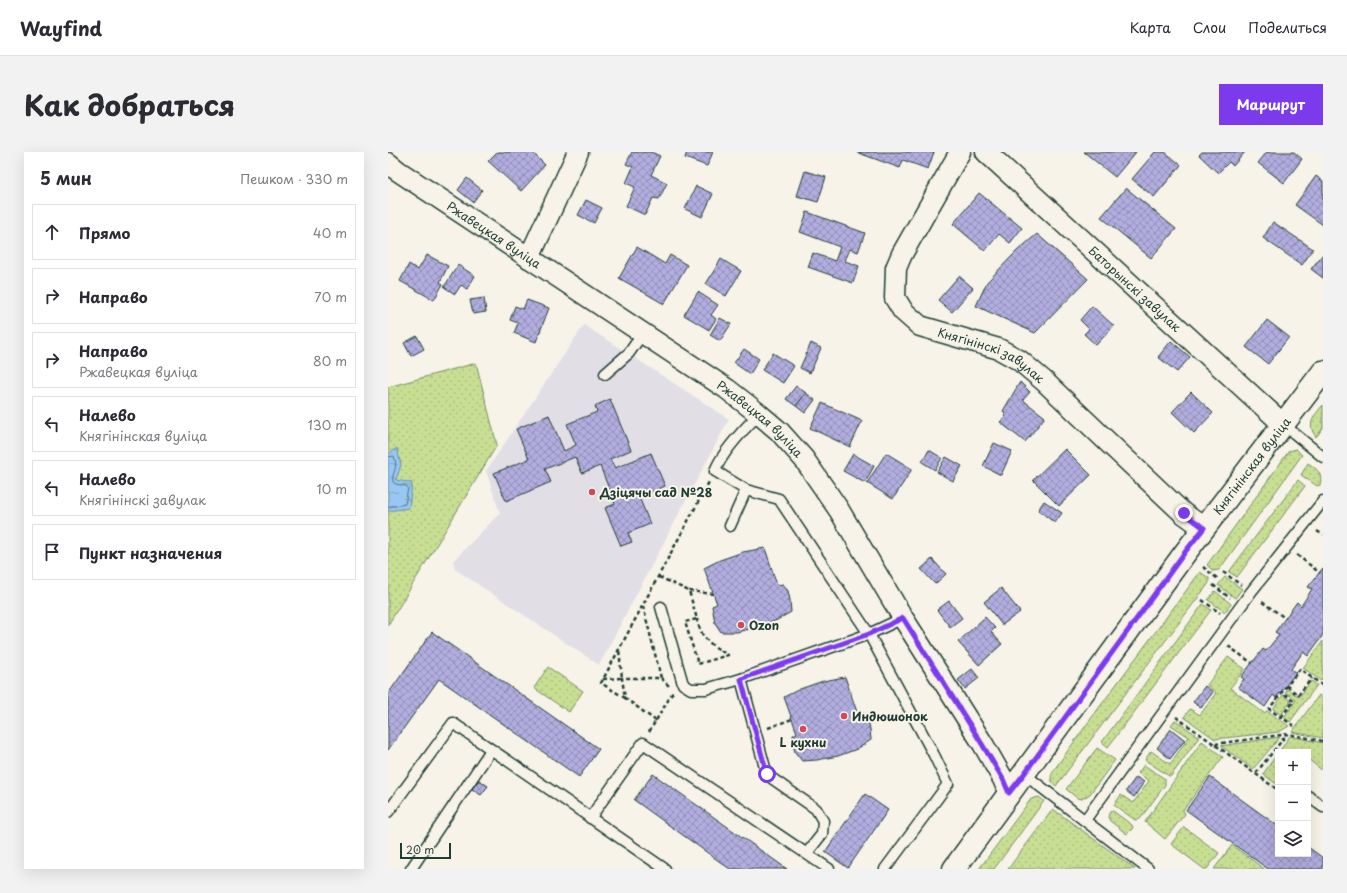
<!DOCTYPE html>
<html lang="ru">
<meta charset="utf-8">
<style>
body{margin:0;font-family:"Playpen Sans",sans-serif;background:#f2f2f3;color:#2b2b33}
.controls{position:absolute;right:12px;bottom:12px;display:grid;overflow:hidden;border-radius:0px;box-shadow:0 4px 16px #0002}
.controls button{width:36px;height:36px;display:grid;place-items:center;padding:0;border:0;border-bottom:1px solid #e1e1e2;background:#fff;color:#2b2b33;font:20px sans-serif}
.scale{position:absolute;left:12px;bottom:10px;width:51px;box-sizing:border-box;padding-left:4px;border:2px solid #1f3d34;border-top:0;font-size:11px;line-height:14px;white-space:nowrap;color:#1f3d34;-webkit-text-stroke:3px #f7f3e8;paint-order:stroke}
.stop{position:absolute;width:12px;height:12px;margin:-9px;border:3px solid #7c3aed;border-radius:50%;background:#fff}
.stop.end{background:#7c3aed;border-color:#fff;box-shadow:0 1px 4px #0008}
.list{margin:0;padding:0;list-style:none}
h2{display:flex;justify-content:space-between;align-items:center;height:52px;margin:0;padding:0 16px;font-size:17px}
h2 small{font-size:13px;font-weight:400;color:#7c7c81}
.list li{display:grid;grid-template-columns:26px 1fr auto;gap:12px;align-items:center;box-sizing:border-box;height:56px;margin:0 8px 8px;padding:0 8px;border:1px solid #e1e1e2;border-radius:0px}
.list b{display:block;font-size:15px;white-space:nowrap}
.list p{margin:0;font-size:13px;white-space:nowrap;color:#7c7c81}
.list em{font-size:13px;font-style:normal;color:#7c7c81}
.icon{flex:none;width:22px;height:22px;fill:none;stroke:currentColor;stroke-width:2;stroke-linecap:round;stroke-linejoin:round}
.map{position:relative;flex:none;width:935px;height:717px;overflow:hidden;border-radius:0px}
header{display:flex;align-items:center;gap:24px;box-sizing:border-box;height:56px;padding:0 20px;background:#fff;border-bottom:1px solid #e1e1e2}
header strong{font-size:19px}
nav{display:flex;gap:22px;margin-inline-start:auto;font-size:14px}
.intro{display:flex;align-items:center;justify-content:space-between;box-sizing:border-box;height:96px;padding:0 24px}
h1{margin:0;font-size:28px}
.button{padding:10px 18px;border-radius:0px;background:#7c3aed;color:#fff;font-size:14px;font-weight:700}
main{display:flex;gap:24px;padding:0 24px}
aside{flex:1;background:#fff;border-radius:0px;box-shadow:0 4px 16px #0002}
.map>svg:first-child{display:block}
</style>
<header>
<strong>Wayfind</strong>
<nav><a>Карта</a><a>Слои</a><a>Поделиться</a></nav>
</header>
<div class="intro"><h1>Как добраться</h1><a class="button">Маршрут</a></div>
<main>
<aside>
<h2>5 мин<small>Пешком · 330 m</small></h2>
<ul class="list">
<li><svg class="icon" aria-label="ahead" viewBox="0 0 24 24"><path d="M12 20V5M6 11l6-6 6 6"/></svg><div><b>Прямо</b></div><em>40 m</em></li>
<li><svg class="icon" aria-label="right" viewBox="0 0 24 24"><path d="M7 20v-9h11M14 6l5 5-5 5"/></svg><div><b>Направо</b></div><em>70 m</em></li>
<li><svg class="icon" aria-label="right" viewBox="0 0 24 24"><path d="M7 20v-9h11M14 6l5 5-5 5"/></svg><div><b>Направо</b><p>Ржавецкая вуліца</p></div><em>80 m</em></li>
<li><svg class="icon" aria-label="left" viewBox="0 0 24 24"><path d="M17 20v-9H6M10 6l-5 5 5 5"/></svg><div><b>Налево</b><p>Княгінінская вуліца</p></div><em>130 m</em></li>
<li><svg class="icon" aria-label="left" viewBox="0 0 24 24"><path d="M17 20v-9H6M10 6l-5 5 5 5"/></svg><div><b>Налево</b><p>Княгінінскі завулак</p></div><em>10 m</em></li>
<li><svg class="icon" aria-label="arrive" viewBox="0 0 24 24"><path d="M6 21V4h12l-3 4 3 4H6"/></svg><div><b>Пункт назначения</b></div></li>
</ul>
</aside>
<div class="map">
<svg width="935" height="717" viewBox="0 0 935 717">
<defs>
<pattern id="grass-dots" width="8" height="8" patternUnits="userSpaceOnUse"><rect width="8" height="8" fill="#c8de93"/><path d="M2 2h.1M6 6h.1" fill="none" stroke="#abbf7f" stroke-width="1.8" stroke-linecap="round"/></pattern>
<pattern id="water-ripples" width="26" height="14" patternUnits="userSpaceOnUse"><rect width="26" height="14" fill="#99c7f3"/><path d="M2 4q2-2 4 0t4 0M15 11q2-2 4 0t4 0" fill="none" stroke="#7ca3c6"/></pattern>
<pattern id="building-cross-hatch" width="8" height="8" patternUnits="userSpaceOnUse"><rect width="8" height="8" fill="#b2addf"/><path d="M0 0l8 8M0 8l8-8" fill="none" stroke="#908eb6"/></pattern>
</defs>
<rect width="100%" height="100%" fill="#f7f3e8"/>
<filter id="ink" filterUnits="userSpaceOnUse"><feTurbulence type="fractalNoise" baseFrequency=".025" numOctaves="2"/><feDisplacementMap in="SourceGraphic" scale="8" xChannelSelector="R" yChannelSelector="G"/><feConvolveMatrix kernelMatrix="1 2 1 2 8 2 1 2 1" color-interpolation-filters="sRGB"/></filter>
<g filter="url(#ink)">
<polygon fill="#e2dee5" points="196,173 341,267 211,513 67,417 65,409 112,361 98,319"/>
<g fill="url(#grass-dots)" stroke="#748e64">
<polygon points="88,211 109,293 0,473 0,235"/>
<path d="M 935,253 L 935,276 L 928,285 C 918,272 926,264 935,253 Z"/>
<polygon points="908,297 914,303 831,418 825,419 819,413 901,299"/>
<path d="M 920,311 C 929,317 935,321 932,333 L 929,334 L 913,323 Z"/>
<polygon points="910,328 917,334 849,425 841,420"/>
<path d="M 812,420 L 821,426 L 821,431 L 668,634 C 660,627 663,623 668,615 C 715,549 764,485 812,420 Z"/>
<polygon points="837,425 854,437 847,446 830,433"/>
<polygon points="827,439 843,452 837,460 820,448"/>
<polygon points="815,452 823,458 720,595 714,590"/>
<polygon points="935,489 935,526 933,529 915,516"/>
<polygon points="840,505 857,517 842,536 876,561 879,559 901,574 891,580 827,587 796,565 802,557 812,563 828,541 819,533"/>
<polygon points="160,515 195,539 181,560 146,536"/>
<polygon points="923,529 929,533 902,570 896,565 908,548 897,540 900,537 911,545"/>
<polygon points="895,543 903,549 893,563 885,557"/>
<polygon points="931,543 935,546 935,586 904,580"/>
<polygon points="787,568 811,585 783,624 781,624 757,608 763,599 782,612 801,585 783,573"/>
<polygon points="902,584 935,591 935,619 920,607 920,600 909,600 906,597 903,600 891,600"/>
<polygon points="892,585 865,617 833,594"/>
<polygon points="814,589 835,605 795,658 797,662 777,687 757,670"/>
<polygon points="709,596 727,608 702,642 694,647 689,646 678,637"/>
<polygon points="890,601 890,618 888,620 890,621 890,633 875,622"/>
<polygon points="756,613 777,627 777,633 752,667 747,668 726,653 733,643 745,651 761,629 750,621"/>
<polygon points="651,645 656,649 606,717 591,717 643,647"/>
<polygon points="665,657 747,717 620,717"/>
<polygon points="722,659 725,659 744,673 745,676 739,682 722,669 720,665"/>
<polygon points="796,675 831,701 819,717 816,717 783,692"/>
<polygon points="844,693 876,717 826,717"/>
</g>
<polygon fill="url(#water-ripples)" stroke="#6890a7" points="9,296 13,313 8,328 24,331 21,356 0,359 0,302"/>
<g fill="none" stroke-linecap="round" stroke-linejoin="round">
<path stroke="#507480" stroke-width="1" d="M 0,305 L 6,304 C 11,317 3,321 5,330 L 8,332 L 18,334 L 20,336 L 17,352 L 0,355"/>
</g>
<g fill="url(#building-cross-hatch)" stroke="#1f3d34">
<polygon points="109,0 144,0 157,13 133,39 100,9"/>
<polygon points="244,0 263,0 272,4 263,23 279,31 271,47 265,46 257,63 238,54 247,35 238,31 245,15 238,12"/>
<polygon points="299,0 325,0 319,14 297,6"/>
<polygon points="468,0 546,0 540,17 515,8 512,16"/>
<polygon points="696,0 748,0 727,25"/>
<polygon points="767,0 777,0 793,13 766,45 744,27"/>
<polygon points="814,0 857,0 845,14 841,10 830,21 811,3"/>
<polygon points="879,0 906,0 914,7 896,31 870,11"/>
<polygon points="417,19 438,25 430,50 409,44"/>
<polygon points="928,24 935,29 935,73 907,53"/>
<polygon points="79,26 94,38 85,50 70,38"/>
<polygon points="308,34 325,42 314,65 297,57"/>
<polygon points="738,36 788,77 763,106 713,65"/>
<polygon points="591,41 634,76 622,91 611,82 597,99 565,72"/>
<polygon points="198,48 214,56 206,71 190,63"/>
<polygon points="419,60 477,81 470,100 462,97 457,109 471,114 465,131 420,115 425,101 447,109 452,95 412,80"/>
<polygon points="885,70 925,97 914,113 875,86"/>
<polygon points="649,82 700,127 647,181 588,154 599,130 629,99"/>
<polygon points="249,95 277,112 282,103 299,113 276,152 231,126"/>
<polygon points="935,102 935,126 923,117"/>
<polygon points="39,103 60,114 52,130 55,132 46,148 12,129 21,112 30,118"/>
<polygon points="333,107 353,119 338,144 318,132"/>
<polygon points="70,113 87,124 79,137 73,133 67,142 56,135"/>
<polygon points="571,124 585,136 564,160 550,148"/>
<polygon points="310,140 330,153 323,163 328,167 321,178 296,163"/>
<polygon points="96,146 98,160 85,162 82,148"/>
<polygon points="139,148 161,156 148,190 126,181 130,171 122,168 127,154 135,157"/>
<polygon points="704,154 726,174 708,193 696,182 701,177 692,168"/>
<polygon points="332,166 343,172 332,189 322,183"/>
<polygon points="879,168 901,185 880,212 858,195"/>
<polygon points="29,184 36,197 23,204 16,191"/>
<polygon points="783,189 802,205 789,220 770,205"/>
<polygon points="423,191 433,196 422,221 412,216"/>
<polygon points="356,197 371,207 362,222 346,211"/>
<polygon points="385,201 406,214 395,231 374,218"/>
<polygon points="632,230 642,240 635,248 657,265 637,290 612,270 618,264 615,259"/>
<polygon points="408,234 418,241 408,254 398,247"/>
<polygon points="803,240 825,261 806,281 784,260"/>
<polygon points="418,241 427,248 417,261 408,254"/>
<polygon points="222,247 243,298 222,307 227,316 263,301 277,334 251,345 262,372 240,381 244,390 233,394 217,356 227,352 212,314 194,321 187,305 157,317 163,330 118,349 106,321 141,307 128,277 161,263 176,299 188,293 179,272 209,260 207,254"/>
<polygon points="434,251 474,269 462,295 422,276"/>
<polygon points="606,291 624,299 613,323 595,314"/>
<polygon points="677,297 703,323 671,354 645,328"/>
<polygon points="541,298 554,306 547,318 534,310"/>
<polygon points="498,301 524,317 505,347 479,331"/>
<polygon points="465,302 486,314 477,331 455,319"/>
<polygon points="558,305 574,314 565,329 549,320"/>
<polygon points="656,349 674,361 667,371 650,358"/>
<polygon points="377,396 389,433 395,432 400,439 402,448 403,460 389,468 370,475 349,480 333,480 327,471 324,454 329,452 316,416 332,408 355,400"/>
<polygon points="544,407 558,422 547,432 533,417"/>
<polygon points="935,416 935,483 920,504 915,500 903,517 908,521 888,546 885,543 877,555 850,535 856,527 853,525 875,497 878,499 891,483 887,480 909,450 913,454 924,437 920,435"/>
<polygon points="613,436 632,460 614,473 596,450"/>
<polygon points="561,449 574,466 562,475 549,458"/>
<polygon points="597,465 607,476 603,480 614,492 591,513 570,490"/>
<polygon points="44,480 211,597 191,625 51,527 0,598 0,542"/>
<polygon points="584,517 591,526 577,537 570,528"/>
<polygon points="457,525 470,563 476,561 480,568 482,577 483,588 469,597 450,604 429,608 414,609 407,600 405,592 405,583 409,581 396,545 412,537 435,529"/>
<polygon points="817,534 825,540 813,556 805,550"/>
<polygon points="783,577 797,588 782,607 769,596"/>
<polygon points="265,622 399,717 342,717 246,648"/>
<polygon points="748,625 756,630 746,645 738,639"/>
<polygon points="822,625 890,674 890,702 920,702 920,695 935,706 935,717 880,717 798,658"/>
<polygon points="91,628 100,634 93,643 84,637"/>
<polygon points="477,642 500,658 460,716 437,700"/>
</g>
<g fill="none" stroke-linecap="round" stroke-linejoin="round">
<defs>
<g id="lane">
<polyline points="217,222 241,201 255,181"/>
<polyline points="896,273 935,305"/>
<path d="M 358,338 L 327,319 C 334,300 356,277 371,262"/>
<polyline points="342,374 358,338 391,347 481,482 546,603 560,632 497,717"/>
<polyline points="273,455 295,532 303,537 318,537 353,527 481,482 515,466"/>
<polyline points="353,527 379,623 428,657 435,669 434,682 419,701"/>
<polyline points="636,622 666,645 760,717"/>
<polyline points="920,644 935,655"/>
<polyline points="0,660 65,571 277,717"/>
<polyline points="202,666 255,591 441,717"/>
<polyline points="697,668 863,440 935,349"/>
<polyline points="23,717 103,598"/>
</g>
<g id="street">
<path id="s1" d="M 572,0 L 514,102 L 508,116 L 507,146 L 515,159 L 532,174 L 611,197 L 631,208 L 656,229 L 724,294 L 795,361 L 816,376"/>
<path id="s2" d="M 598,0 L 896,273"/>
<path id="s3" d="M 0,11 L 10,19 L 339,237 L 371,262 L 391,279 L 416,307 L 451,358 L 515,466 L 595,592 L 615,627 L 621,641"/>
<polyline points="141,106 190,0"/>
</g>
<g id="secondary">
<path id="s4" d="M 566,717 L 797,401 L 935,220"/>
</g>
</defs>
<use href="#lane" stroke="#1f3d34" stroke-width="13"/>
<use href="#street" stroke="#1f3d34" stroke-width="23"/>
<use href="#secondary" stroke="#1f3d34" stroke-width="25"/>
<g stroke="#1f3d34" stroke-width="2.5" stroke-dasharray="4 3" stroke-linecap="butt">
<polyline points="929,379 935,383"/>
<polyline points="909,403 932,421"/>
<polyline points="815,415 830,427"/>
<polyline points="835,420 853,433"/>
<path d="M 271,425 L 301,439 L 309,467 L 297,470 L 310,512 L 340,503 C 323,493 313,487 309,467"/>
<polyline points="825,433 842,446"/>
<polyline points="301,439 325,442"/>
<polyline points="814,448 832,461"/>
<polyline points="874,450 897,466"/>
<polyline points="255,454 273,526"/>
<polyline points="840,494 864,511"/>
<polyline points="215,527 234,526 231,498"/>
<polyline points="899,534 910,543 924,526"/>
<polyline points="237,546 213,531 321,330"/>
<polyline points="788,565 826,592 890,638"/>
<polyline points="893,565 906,549 894,540"/>
<polyline points="268,569 237,546 234,526 273,526 281,534"/>
<polyline points="906,574 881,557 912,517 935,534"/>
<polyline points="380,576 404,567"/>
<polyline points="261,580 285,540"/>
<polyline points="827,592 900,582 935,589"/>
<polyline points="868,621 899,582"/>
</g>
<use href="#lane" stroke="#f7f3e8" stroke-width="10"/>
<use href="#street" stroke="#f7f3e8" stroke-width="20"/>
<use href="#secondary" stroke="#f7f3e8" stroke-width="22"/>
</g>
</g>
<g fill="none" stroke-linecap="round" stroke-linejoin="round" filter="url(#ink)">
<polyline stroke="#7c3aed" stroke-width="5" points="379,622 353,527 481,482 515,466 594,592 615,627 621,641 636,622 797,400 816,376 796,361"/>
</g>
<g fill="#d1495b" stroke="#f7f3e8" stroke-width="1.5">
<circle cx="204" cy="340" r="4"/>
<circle cx="353" cy="473" r="4"/>
<circle cx="456" cy="564" r="4"/>
<circle cx="415" cy="577" r="4"/>
</g>
<g text-anchor="middle" dominant-baseline="central" stroke-width="4" stroke-linejoin="round" paint-order="stroke">
<g font-size="12" fill="#1f3d34" stroke="#f7f3e8">
<text stroke="none"><textPath href="#s3" startOffset="128">Ржавецкая вуліца</textPath></text>
<text stroke="none"><textPath href="#s2" startOffset="202">Баторынскі завулак</textPath></text>
<text stroke="none"><textPath href="#s1" startOffset="278">Княгінінскі завулак</textPath></text>
<text stroke="none"><textPath href="#s3" startOffset="452">Ржавецкая вуліца</textPath></text>
<text stroke="none"><textPath href="#s4" startOffset="501">Княгінінская вуліца</textPath></text>
</g>
<g font-size="12" font-weight="bold" fill="#1f3d34" stroke="#f7f3e8" text-anchor="start">
<text x="212" y="340">Дзіцячы сад №28</text>
<text x="361" y="473">Ozon</text>
<text x="464" y="564">Индюшонок</text>
<text x="415" y="590" text-anchor="middle">L кухни</text>
</g>
</g>
</svg>
<div class="controls">
<button>+</button>
<button>−</button>
<button><svg class="icon" aria-label="layers" viewBox="0 0 24 24"><path d="M12 4l9 5-9 5-9-5zM3 14l9 5 9-5"/></svg></button>
</div>
<div class="scale">20 m</div>
<div class="stop" style="left:379px;top:622px"></div>
<div class="stop end" style="left:796px;top:361px"></div>
</div>
</main>
